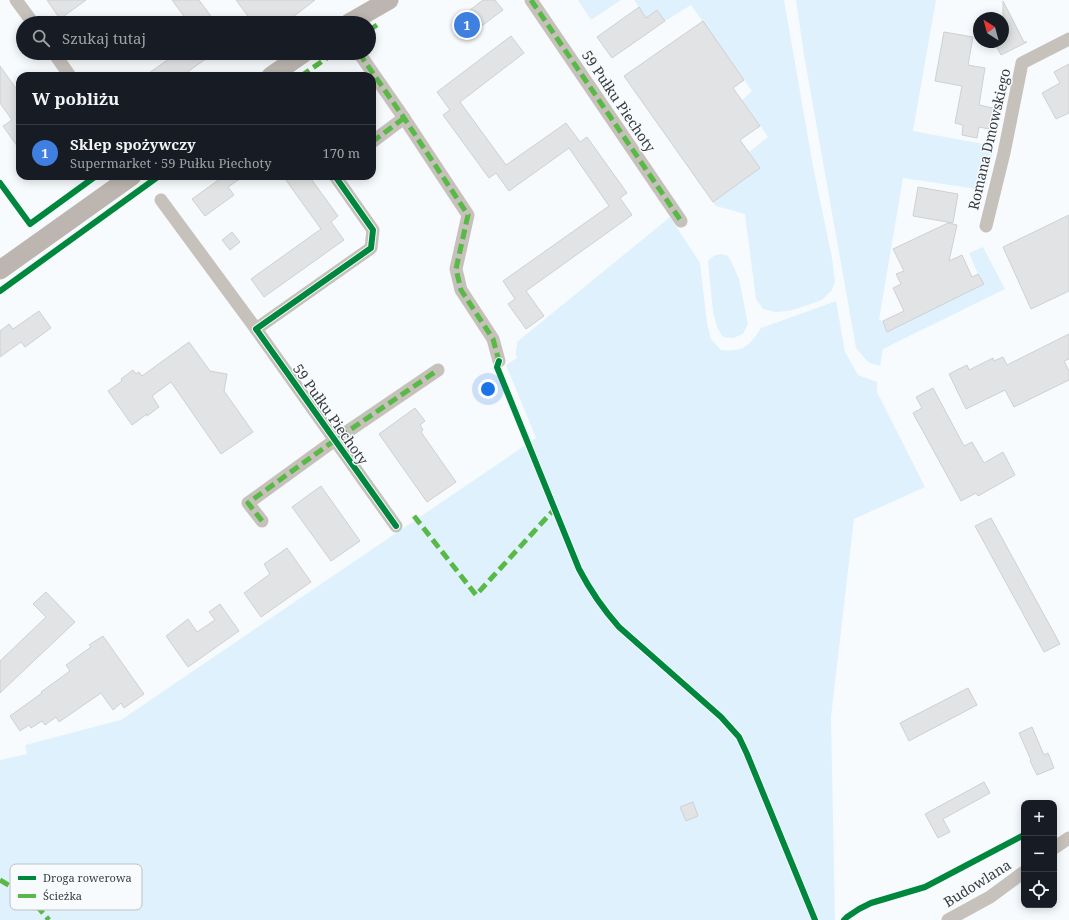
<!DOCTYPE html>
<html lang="pl">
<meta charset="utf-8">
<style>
body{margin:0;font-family:"Noto Serif",serif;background:#242831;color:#f1f3f6}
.controls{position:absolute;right:12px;bottom:12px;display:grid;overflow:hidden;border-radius:8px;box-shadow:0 2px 10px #0003}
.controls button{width:36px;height:36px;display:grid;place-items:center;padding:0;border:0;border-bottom:1px solid #363941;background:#171b24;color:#f1f3f6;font:20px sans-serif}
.compass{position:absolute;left:973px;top:12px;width:36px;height:36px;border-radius:50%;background:#171b24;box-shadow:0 2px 10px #0003;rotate:324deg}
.you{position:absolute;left:488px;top:389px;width:14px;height:14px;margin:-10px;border:3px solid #fff;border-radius:50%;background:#1a73e8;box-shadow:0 0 0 6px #1a73e833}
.badge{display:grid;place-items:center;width:26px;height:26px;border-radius:50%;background:#7b7e80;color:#fff;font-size:13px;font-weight:700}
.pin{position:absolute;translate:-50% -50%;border:2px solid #fff;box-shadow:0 1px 4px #0006}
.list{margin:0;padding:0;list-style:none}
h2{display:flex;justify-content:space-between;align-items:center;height:52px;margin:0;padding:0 16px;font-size:17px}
h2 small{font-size:13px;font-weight:400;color:#9ea1a6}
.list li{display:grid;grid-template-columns:26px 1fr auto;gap:12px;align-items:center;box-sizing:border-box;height:56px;padding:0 16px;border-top:1px solid #363941}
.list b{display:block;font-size:15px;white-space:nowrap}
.list p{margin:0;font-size:13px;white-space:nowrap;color:#9ea1a6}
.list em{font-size:13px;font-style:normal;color:#9ea1a6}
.icon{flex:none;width:22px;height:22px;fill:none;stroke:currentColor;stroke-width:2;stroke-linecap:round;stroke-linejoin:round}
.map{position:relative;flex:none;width:1069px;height:920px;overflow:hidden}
.search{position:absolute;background:#171b24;box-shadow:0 2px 10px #0003;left:16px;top:16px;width:360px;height:44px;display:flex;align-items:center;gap:10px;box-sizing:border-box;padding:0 14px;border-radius:22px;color:#9ea1a6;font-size:15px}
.panel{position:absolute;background:#171b24;box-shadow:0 2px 10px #0003;left:16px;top:72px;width:360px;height:108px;border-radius:12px}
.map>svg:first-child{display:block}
</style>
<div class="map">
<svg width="1069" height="920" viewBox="0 0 1069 920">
<rect width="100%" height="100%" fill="#f8fbfd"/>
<g fill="#def1fc">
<polygon points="578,0 621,0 591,20"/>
<polygon points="634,0 784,0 813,166 832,258 835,282 832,290 822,300 808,305 789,311 775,312 763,309 756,299 745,214 716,206 713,202 760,168 749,152 768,137 742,100 752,91 691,5 665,21 657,10 646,18"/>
<polygon points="796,0 936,0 913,131 994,146 984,192 970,188 903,178 879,320 883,321 887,332 984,284 978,274 969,253 983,247 1005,289 883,349 880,366 868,362 856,348 804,55"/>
<path d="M 670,217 L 700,263 L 707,323 L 711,339 L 721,350 C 743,352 749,347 761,328 L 836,301 L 845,352 L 858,375 L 877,382 L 877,392 L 925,487 L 854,519 L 831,717 L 835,918 L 834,920 L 0,920 L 0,760 L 27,754 L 25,745 L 121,720 L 536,438 L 506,365 L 517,358 C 514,350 518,348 517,342 Z"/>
<polygon points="721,254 728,256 731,261 739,279 748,324 743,334 733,338 723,337 717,327 713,312 708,261 715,255"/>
</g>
<g fill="#e1e3e5" stroke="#ced0d2">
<polygon points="47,0 86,0 60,19"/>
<polygon points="172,0 199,0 216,23 189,23"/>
<polygon points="236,0 315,0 285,23 253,23"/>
<polygon points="483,0 495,0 503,10 464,39 452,24"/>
<polygon points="1003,1 1024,42 1027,42 1001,55 994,42 1003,42"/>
<polygon points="639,7 646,18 657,10 665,21 612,58 597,37"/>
<polygon points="703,21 744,80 733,88 760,126 740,140 760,168 713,202 624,76"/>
<polygon points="944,32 973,37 968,65 985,68 979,105 993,108 989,129 979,127 977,138 962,135 963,125 955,123 962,86 935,81"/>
<polygon points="511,36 524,53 460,102 506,165 566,123 580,142 587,137 627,193 620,198 632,215 526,291 544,316 526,329 508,304 515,299 503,281 609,206 569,148 509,191 496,173 489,178 443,115 450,110 437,92"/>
<polygon points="177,53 214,53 182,76 145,76"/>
<polygon points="1069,64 1069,113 1056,119 1042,93 1060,83 1054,72"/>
<polygon points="0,66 20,94 20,150 3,126 12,120 0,103"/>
<polygon points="224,176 244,176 228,187 234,195 205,216 192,199"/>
<polygon points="283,176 309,176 338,216 331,222 344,240 264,297 251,279 321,229"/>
<polygon points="918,187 958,194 953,223 913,216"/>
<polygon points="1069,215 1069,291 1031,309 1003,247"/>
<polygon points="948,223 957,225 949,261 962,255 972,277 978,274 984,284 887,332 883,321 904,311 893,288 901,284 896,274 904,271 893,249"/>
<polygon points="232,232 240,242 230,250 222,240"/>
<polygon points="39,311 51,328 25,347 21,342 0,357 0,331 9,324 13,329"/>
<polygon points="1069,334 1069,359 1064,361 1069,371 1069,380 1014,407 1005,390 966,409 949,374 967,365 969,370 993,358 994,361 1003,357 1007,365"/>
<polygon points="189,342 210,371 227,374 224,391 253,432 221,454 171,382 152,396 159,407 147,416 147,414 132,425 108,391 122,381 121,379 133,370 136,374 139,372 142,376"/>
<polygon points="933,388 964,446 972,442 984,463 1003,452 1015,475 978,496 976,493 961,501 913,413 922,408 916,397"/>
<polygon points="415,408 425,421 420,425 423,430 421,432 456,482 427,502 379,434"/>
<polygon points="321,486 360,541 331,561 292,507"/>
<polygon points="991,518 1060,644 1044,652 975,526"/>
<polygon points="287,548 311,582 261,617 244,593 270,574 264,564"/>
<polygon points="46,592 75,622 0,693 0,661 46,617 33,604"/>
<polygon points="220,604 239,631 188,667 166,636 188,619 197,632 215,620 209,612"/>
<polygon points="103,636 144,694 124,708 121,703 113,710 101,693 59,722 56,717 45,725 42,721 31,728 29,725 20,731 10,716 42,693 41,692 70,671 66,665 91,647 89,645"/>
<polygon points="968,688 977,705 909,741 900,723"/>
<polygon points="1032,727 1044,755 1048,753 1054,768 1037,775 1030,761 1031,760 1019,733"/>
<polygon points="984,782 990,793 943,819 950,832 938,838 925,814"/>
<polygon points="693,802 698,816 686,821 680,807"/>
</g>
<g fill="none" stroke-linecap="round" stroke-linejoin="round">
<g stroke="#c7c1bc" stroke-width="13">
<polyline points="16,0 33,23"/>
<polyline points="531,0 681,221"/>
<polyline points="54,53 70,76"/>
<polyline points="359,53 404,118 468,215 456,269 461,290 493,339 499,361"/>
<polyline points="372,142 404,118"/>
<polyline points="335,176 373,230 371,248 256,329 396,526"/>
<polyline points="161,200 256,329"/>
<polyline points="986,226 1004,153 1022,63 1069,39"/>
<polyline points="262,521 248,503 335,440 438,370"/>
<polyline points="1054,848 1069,838"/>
<polyline points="948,920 990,897 1024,872"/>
</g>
<g stroke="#bcb5b0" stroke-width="19">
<polyline points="349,23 389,0"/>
<polyline points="271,76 304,53"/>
<polyline points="0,270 132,176"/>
</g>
<g stroke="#58b947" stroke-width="5" stroke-dasharray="10 5" stroke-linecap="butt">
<polyline points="531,0 681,221"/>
<polyline points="369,30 377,25"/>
<polyline points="359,53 404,118 468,215 456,269 461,290 493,339 499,361"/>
<polyline points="301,76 334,53"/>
<polyline points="372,142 404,118"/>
<polyline points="414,516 476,595 560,503"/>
<polyline points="262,521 248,503 335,440 438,370"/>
<polyline points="0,880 29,897 49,920"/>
</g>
<defs>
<g id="cycleway">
<polyline points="335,176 373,230 371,248 256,329 396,526"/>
<polyline points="0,183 30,224 96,176"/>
<polyline points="0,291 159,176"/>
<path d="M 499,361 L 497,367 L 579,569 C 590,590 603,609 619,627 L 721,717 L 739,737 L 747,754 L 815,920"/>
<polyline points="844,920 847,917 859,909 871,903 925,887 1024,835"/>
</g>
</defs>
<use href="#cycleway" stroke="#f7fbfe" stroke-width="8"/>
<use href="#cycleway" stroke="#00873e" stroke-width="6"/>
</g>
<g text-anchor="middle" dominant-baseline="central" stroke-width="3" stroke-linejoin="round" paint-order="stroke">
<g font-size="14" fill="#383b3d" stroke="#f7fbfe">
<text transform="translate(619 101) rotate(56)">59 Pułku Piechoty</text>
<text transform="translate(989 139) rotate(-77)">Romana Dmowskiego</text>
<text transform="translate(331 414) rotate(55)">59 Pułku Piechoty</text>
<text transform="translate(977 883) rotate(-32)">Budowlana</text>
</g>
</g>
<rect x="10" y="864" width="132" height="46" rx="6" fill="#f7fbfe" stroke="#bec1c4" stroke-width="1"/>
<rect x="18" y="876" width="18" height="4" fill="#00873e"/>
<rect x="18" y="894" width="18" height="4" fill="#58b947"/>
<g font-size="11" fill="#383b3d">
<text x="43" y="882">Droga rowerowa</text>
<text x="43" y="900">Ścieżka</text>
</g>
</svg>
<div class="controls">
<button>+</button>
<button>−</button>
<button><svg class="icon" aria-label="locate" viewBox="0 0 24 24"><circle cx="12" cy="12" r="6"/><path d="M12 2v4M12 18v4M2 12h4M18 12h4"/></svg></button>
</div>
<svg class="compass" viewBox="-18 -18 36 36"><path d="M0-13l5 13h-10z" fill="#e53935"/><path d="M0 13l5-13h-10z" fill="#9ea1a6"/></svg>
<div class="you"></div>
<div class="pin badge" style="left:467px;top:25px;background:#3f7fe0">1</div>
<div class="search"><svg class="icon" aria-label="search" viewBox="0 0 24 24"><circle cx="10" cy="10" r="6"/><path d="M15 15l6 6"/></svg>Szukaj tutaj</div>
<section class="panel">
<h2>W pobliżu<small></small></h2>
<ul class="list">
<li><span class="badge" style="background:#3f7fe0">1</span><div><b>Sklep spożywczy</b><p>Supermarket · 59 Pułku Piechoty</p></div><em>170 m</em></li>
</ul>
</section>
</div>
